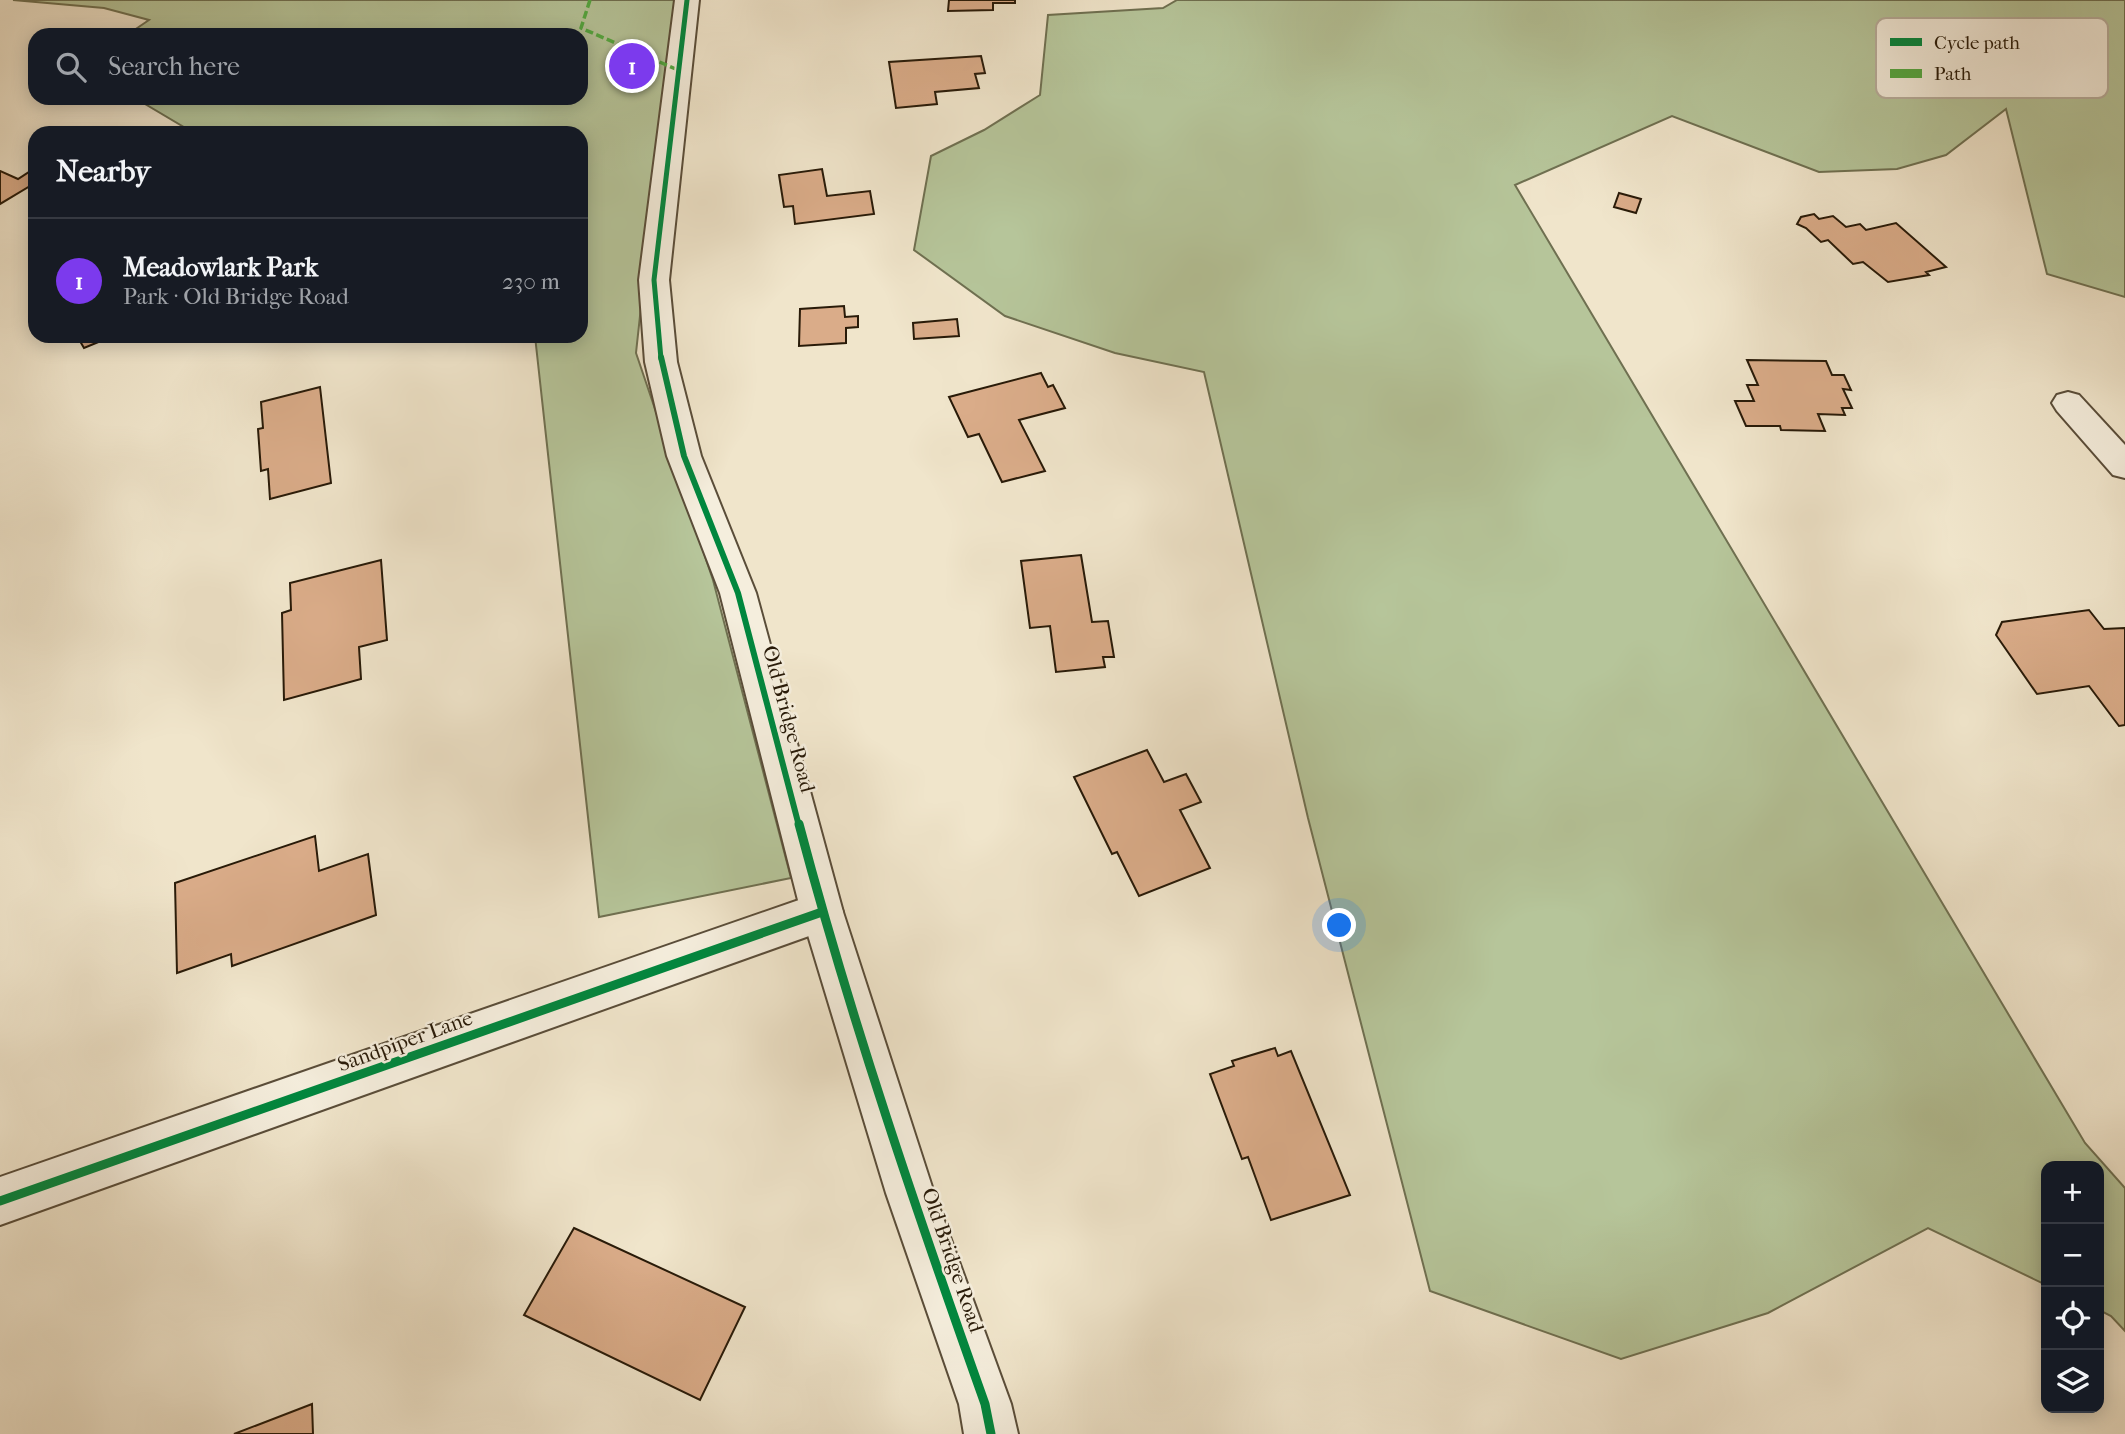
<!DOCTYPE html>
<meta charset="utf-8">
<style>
body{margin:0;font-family:"IM FELL French Canon",serif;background:#20242c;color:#f1f3f6}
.controls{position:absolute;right:21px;bottom:21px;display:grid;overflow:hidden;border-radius:14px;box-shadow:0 4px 18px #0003}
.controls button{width:63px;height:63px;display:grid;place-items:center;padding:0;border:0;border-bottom:2px solid #363941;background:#171b24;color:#f1f3f6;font:35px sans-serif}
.you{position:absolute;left:1340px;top:926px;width:24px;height:24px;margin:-18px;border:5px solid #fff;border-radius:50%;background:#1a73e8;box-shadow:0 0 0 10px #1a73e833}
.badge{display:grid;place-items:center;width:46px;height:46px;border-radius:50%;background:#7c3aed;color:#fff;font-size:23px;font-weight:700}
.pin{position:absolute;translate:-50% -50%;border:4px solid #fff;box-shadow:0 2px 7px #0006}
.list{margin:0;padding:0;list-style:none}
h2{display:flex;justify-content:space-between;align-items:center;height:91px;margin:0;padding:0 28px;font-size:30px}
h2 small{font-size:23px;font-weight:400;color:#9ea1a6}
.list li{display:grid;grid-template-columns:46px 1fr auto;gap:21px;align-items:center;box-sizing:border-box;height:126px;padding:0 28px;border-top:2px solid #363941}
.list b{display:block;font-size:26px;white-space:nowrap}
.list p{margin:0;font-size:23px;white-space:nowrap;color:#9ea1a6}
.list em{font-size:23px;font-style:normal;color:#9ea1a6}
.icon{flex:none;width:38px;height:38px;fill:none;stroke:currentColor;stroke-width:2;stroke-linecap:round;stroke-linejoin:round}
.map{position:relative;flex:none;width:2125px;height:1434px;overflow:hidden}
.search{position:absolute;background:#171b24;box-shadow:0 4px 18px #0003;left:28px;top:28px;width:560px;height:77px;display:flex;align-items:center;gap:18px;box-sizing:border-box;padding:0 24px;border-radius:21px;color:#9ea1a6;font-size:26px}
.panel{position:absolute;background:#171b24;box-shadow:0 4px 18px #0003;left:28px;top:126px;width:560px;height:217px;border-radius:21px}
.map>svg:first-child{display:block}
</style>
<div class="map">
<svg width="2125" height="1434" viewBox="0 0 2125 1434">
<rect width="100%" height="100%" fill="#f0e5cb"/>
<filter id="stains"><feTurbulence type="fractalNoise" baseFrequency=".00286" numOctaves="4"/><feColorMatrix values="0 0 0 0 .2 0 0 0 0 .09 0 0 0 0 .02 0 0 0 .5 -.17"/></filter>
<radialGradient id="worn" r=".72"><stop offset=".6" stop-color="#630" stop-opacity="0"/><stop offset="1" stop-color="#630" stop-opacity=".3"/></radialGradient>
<g fill="#b6c59a" stroke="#6f7051" stroke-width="2">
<polygon points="13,0 697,0 658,150 636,353 713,580 791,878 599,917 535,336 581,336 581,133 194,133 135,98 581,98 581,35 127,35 149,20 104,8"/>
<polygon points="1177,0 2125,0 2125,297 2047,274 2006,109 1946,155 1897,169 1819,172 1672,116 1515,185 2085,1143 2125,1188 2125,1331 2111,1316 2099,1310 2099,1166 2046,1166 2046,1285 1928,1228 1768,1313 1621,1359 1430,1291 1308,818 1204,372 1115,353 1005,316 914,250 931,156 984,130 1040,95 1048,15 1163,8"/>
</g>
<g fill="#daac89" stroke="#281a08" stroke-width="2">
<polygon points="949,0 1015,0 1015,3 993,3 993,10 948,11"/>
<polygon points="981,56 985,73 975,74 979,88 935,92 937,104 896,108 889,62"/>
<polygon points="822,169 827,196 870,191 874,214 795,224 793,206 784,207 779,175"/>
<polygon points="0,171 18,179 29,172 35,175 35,183 0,204"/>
<polygon points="1619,193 1641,199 1636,213 1614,207"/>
<polygon points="1814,214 1819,219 1833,216 1846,227 1860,224 1866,230 1896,223 1946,267 1926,272 1929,275 1888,282 1863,262 1853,264 1828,240 1821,242 1806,228 1797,224 1801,217"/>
<polygon points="844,306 845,317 858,316 858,327 846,328 846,343 799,346 800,309"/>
<polygon points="957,319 959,336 914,339 913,323"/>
<polygon points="77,336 113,336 84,348"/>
<polygon points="1747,360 1826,361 1832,375 1844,375 1851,390 1843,389 1852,408 1842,408 1845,415 1818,414 1825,431 1781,430 1780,426 1746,426 1735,401 1754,401 1747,385 1758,385"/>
<polygon points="1041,373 1048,387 1053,385 1065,408 1019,420 1045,471 1002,482 979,434 968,437 949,397"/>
<polygon points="320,387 331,483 270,499 268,469 261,471 258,429 263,428 261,402"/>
<polygon points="1081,555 1092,622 1108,621 1114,657 1103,657 1105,667 1056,672 1050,626 1030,628 1021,561"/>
<polygon points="381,560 387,640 359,647 361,679 284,700 282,613 291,610 290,583"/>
<polygon points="2089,610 2104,629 2125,628 2125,725 2119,726 2089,686 2037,694 1996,635 2002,622"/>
<polygon points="1147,750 1164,782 1186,774 1201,802 1180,810 1210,868 1139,896 1117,852 1112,854 1074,777"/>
<polygon points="315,836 319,871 368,854 376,915 232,966 231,954 177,973 175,883"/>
<polygon points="1275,1048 1278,1056 1291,1051 1350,1195 1271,1220 1248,1157 1242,1159 1210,1074 1234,1066 1232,1061"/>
<polygon points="574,1228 745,1307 700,1400 524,1315"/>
<polygon points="312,1404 313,1434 234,1434"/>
</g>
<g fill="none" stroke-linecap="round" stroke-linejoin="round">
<defs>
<g id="minor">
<polygon points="2068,392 2079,395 2125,445 2125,478 2113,475 2057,411 2052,403 2057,395"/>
<polygon points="822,892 837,898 843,912 837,926 0,1225 0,1177"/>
</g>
<polygon id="tertiary" points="675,0 699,0 669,280 677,362 701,456 756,593 843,912 934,1193 1011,1404 1018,1434 964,1434 959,1404 886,1193 801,912 720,593 667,456 645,362 639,280"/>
</defs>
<use href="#minor" stroke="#5a4d39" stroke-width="4"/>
<use href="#tertiary" stroke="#5a4d39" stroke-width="4"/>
<use href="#minor" fill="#f5eedd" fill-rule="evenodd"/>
<use href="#tertiary" fill="#f5eedd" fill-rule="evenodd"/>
<polyline stroke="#53a941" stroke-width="3.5" stroke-dasharray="8 3.5" stroke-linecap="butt" points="590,0 581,28 678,70"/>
<defs>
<polyline id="cycleway-far2" points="661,359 654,280 687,0"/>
<polyline id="cycleway-far1" points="661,357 684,456 738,593 799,826"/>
<g id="cycleway">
<path d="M 799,824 C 851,1020 917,1213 985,1404 L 991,1434"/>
<polyline points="0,1201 822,912"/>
</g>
</defs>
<use href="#cycleway-far2" stroke="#f5eedd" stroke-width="9"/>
<use href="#cycleway-far1" stroke="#f5eedd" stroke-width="10"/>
<use href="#cycleway" stroke="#f5eedd" stroke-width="13"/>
<use href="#cycleway-far2" stroke="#00873e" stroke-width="5"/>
<use href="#cycleway-far1" stroke="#00873e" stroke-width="6"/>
<use href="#cycleway" stroke="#00873e" stroke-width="9"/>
</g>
<g text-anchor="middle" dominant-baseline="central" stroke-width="5" stroke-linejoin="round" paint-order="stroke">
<g font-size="21" fill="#281a08" stroke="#f5eedd">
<text transform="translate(789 719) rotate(75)">Old Bridge Road</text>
<text transform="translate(405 1041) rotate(-20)">Sandpiper Lane</text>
<text transform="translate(953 1260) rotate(71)">Old Bridge Road</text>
</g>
</g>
<rect x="1876" y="18" width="232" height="80" rx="10" fill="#f5eedd" stroke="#b8ae9d" stroke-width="2"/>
<rect x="1890" y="38" width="32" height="8" fill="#00873e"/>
<rect x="1890" y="69" width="32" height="9" fill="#53a941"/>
<g font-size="19" fill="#281a08">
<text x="1934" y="49">Cycle path</text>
<text x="1934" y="80">Path</text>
</g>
<rect width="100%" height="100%" filter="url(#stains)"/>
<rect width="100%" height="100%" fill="url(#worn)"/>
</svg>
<div class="controls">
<button>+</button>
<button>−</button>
<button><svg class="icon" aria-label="locate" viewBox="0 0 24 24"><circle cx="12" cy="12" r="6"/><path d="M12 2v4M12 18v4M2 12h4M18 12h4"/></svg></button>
<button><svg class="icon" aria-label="layers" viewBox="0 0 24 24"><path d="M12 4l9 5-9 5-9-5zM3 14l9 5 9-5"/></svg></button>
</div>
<div class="you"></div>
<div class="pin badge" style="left:632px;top:66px">1</div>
<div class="search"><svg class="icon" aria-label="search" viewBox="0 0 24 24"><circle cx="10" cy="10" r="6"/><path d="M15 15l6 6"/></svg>Search here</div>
<section class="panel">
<h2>Nearby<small></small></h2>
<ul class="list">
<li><span class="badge">1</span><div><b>Meadowlark Park</b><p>Park · Old Bridge Road</p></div><em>230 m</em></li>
</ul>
</section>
</div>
